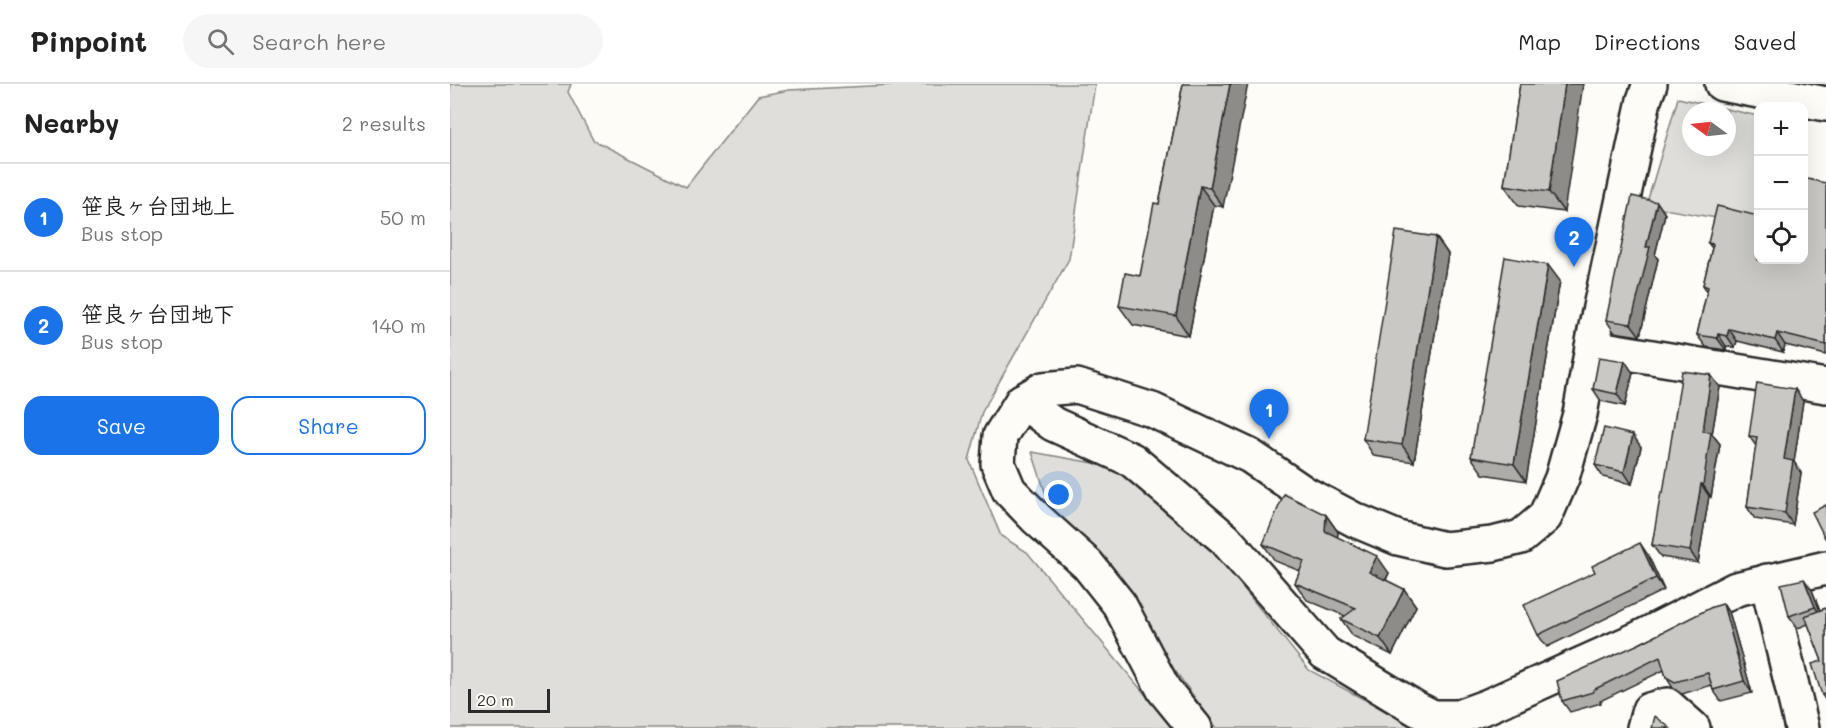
<!DOCTYPE html>
<meta charset="utf-8">
<style>
body{margin:0;font-family:Mali,"Klee One",sans-serif;background:#f6f6f6;color:#222}
.controls{position:absolute;right:18px;top:18px;display:grid;overflow:hidden;border-radius:12px;box-shadow:0 6px 24px #0002}
.controls button{width:54px;height:54px;display:grid;place-items:center;padding:0;border:0;border-bottom:2px solid #e0e0e0;background:#fff;color:#222;font:30px sans-serif}
.compass{position:absolute;left:1232px;top:18px;width:54px;height:54px;border-radius:50%;background:#fff;box-shadow:0 6px 24px #0002;rotate:285deg}
.scale{position:absolute;left:18px;bottom:15px;width:82px;box-sizing:border-box;padding-left:6px;border:3px solid #2b2b2b;border-top:0;font-size:16px;line-height:21px;white-space:nowrap;color:#2b2b2b;-webkit-text-stroke:4px #fdfcf7;paint-order:stroke}
.you{position:absolute;left:609px;top:411px;width:21px;height:21px;margin:-15px;border:4px solid #fff;border-radius:50%;background:#1a73e8;box-shadow:0 0 0 9px #1a73e833}
.badge{display:grid;place-items:center;width:39px;height:39px;border-radius:50%;background:#1a73e8;color:#fff;font-size:20px;font-weight:700}
.pin{position:absolute;translate:-50% -50px;filter:drop-shadow(0 2px 3px #0008)}
.pin::after{content:'';position:absolute;top:32px;width:21px;height:18px;background:inherit;clip-path:polygon(0 0,100% 0,50% 100%)}
.list{margin:0;padding:0;list-style:none}
h2{display:flex;justify-content:space-between;align-items:center;height:78px;margin:0;padding:0 24px;font-size:26px}
h2 small{font-size:20px;font-weight:400;color:#767676}
.list li{display:grid;grid-template-columns:39px 1fr auto;gap:18px;align-items:center;box-sizing:border-box;height:108px;padding:0 24px;border-top:2px solid #e0e0e0}
.list b{display:block;font-size:22px;white-space:nowrap}
.list p{margin:0;font-size:20px;white-space:nowrap;color:#767676}
.list em{font-size:20px;font-style:normal;color:#767676}
.actions{display:flex;gap:12px;padding:18px 24px}
.actions a{flex:1;padding:14px 0;border:2px solid #1a73e8;border-radius:18px;text-align:center;font-size:21px;color:#1a73e8}
.actions .main{background:#1a73e8;color:#fff}
.icon{flex:none;width:33px;height:33px;fill:none;stroke:currentColor;stroke-width:2;stroke-linecap:round;stroke-linejoin:round}
.map{position:relative;flex:none;width:1376px;height:644px;overflow:hidden}
header{display:flex;align-items:center;gap:36px;box-sizing:border-box;height:84px;padding:0 30px;background:#fff;border-bottom:2px solid #e0e0e0}
header strong{font-size:28px}
nav{display:flex;gap:33px;margin-inline-start:auto;font-size:21px}
.search{width:420px;height:54px;background:#f6f6f6;display:flex;align-items:center;gap:15px;box-sizing:border-box;padding:0 21px;border-radius:33px;color:#767676;font-size:22px}
main{display:flex}
aside{flex:1;background:#fff}
.map>svg:first-child{display:block}
</style>
<header>
<strong>Pinpoint</strong>
<div class="search"><svg class="icon" aria-label="search" viewBox="0 0 24 24"><circle cx="10" cy="10" r="6"/><path d="M15 15l6 6"/></svg>Search here</div>
<nav><a>Map</a><a>Directions</a><a>Saved</a></nav>
</header>
<main>
<aside>
<h2>Nearby<small>2 results</small></h2>
<ul class="list">
<li><span class="badge">1</span><div><b>笹良ヶ台団地上</b><p>Bus stop</p></div><em>50 m</em></li>
<li><span class="badge">2</span><div><b>笹良ヶ台団地下</b><p>Bus stop</p></div><em>140 m</em></li>
</ul>
<div class="actions"><a class="main">Save</a><a>Share</a></div>
</aside>
<div class="map">
<svg width="1376" height="644" viewBox="0 0 1376 644">
<rect width="100%" height="100%" fill="#fdfcf7"/>
<filter id="ink" filterUnits="userSpaceOnUse"><feTurbulence type="fractalNoise" baseFrequency=".0167" numOctaves="2"/><feDisplacementMap in="SourceGraphic" scale="12" xChannelSelector="R" yChannelSelector="G"/><feConvolveMatrix kernelMatrix="1 2 1 2 8 2 1 2 1" color-interpolation-filters="sRGB"/></filter>
<g filter="url(#ink)">
<g fill="#dfdeda" stroke="#858482" stroke-width="1.5" fill-rule="evenodd">
<polygon points="0,0 121,0 118,8 143,56 236,103 308,12 339,6 462,0 645,0 619,175 532,328 519,376 551,452 577,468 723,644 0,644"/>
<path d="M 1228,14 L 1308,32 L 1308,141 L 1196,122 ZM 1241,27 L 1277,27 L 1277,63 L 1241,63 Z"/>
<polygon points="582,368 666,383 766,470 859,586 956,638 1019,641 1016,644 767,644 630,457 599,420"/>
</g>
<g fill="none" stroke-linecap="round" stroke-linejoin="round">
<defs>
<g id="minor">
<polyline points="1272,0 1376,20"/>
<polyline points="1142,263 1376,302"/>
<polyline points="572,317 603,340 682,376 775,455 875,569 967,625 983,633 1008,633 1038,622 1190,554 1286,505 1376,484"/>
<polyline points="1317,497 1352,644"/>
<polyline points="745,644 714,606 669,520 638,481 587,435 559,406 548,380 550,352 572,317 593,305 627,302 702,326 800,372 854,409 905,436 948,454 995,465 1043,460 1071,453 1095,433 1112,394 1130,330 1145,247 1194,16 1200,0"/>
<polyline points="1194,644 1199,626 1217,621 1243,644"/>
</g>
</defs>
<use href="#minor" stroke="#2b2b2b" stroke-width="38"/>
<use href="#minor" stroke="#fdfcf7" stroke-width="33"/>
</g>
<g fill="#adaca9" stroke="#2b2b2b" stroke-width="1.5">
<polygon points="733,0 773,123 764,121 739,252 683,241 669,222 690,192 709,120"/>
<polygon points="1070,0 1114,128 1069,122 1054,101"/>
<polygon points="1376,99 1376,271 1335,261 1333,268 1287,257 1285,264 1276,262 1276,266 1256,263 1247,251 1257,207 1253,201 1262,164 1258,159 1308,176"/>
<polygon points="1207,118 1215,130 1205,171 1208,175 1190,252 1164,248 1156,236"/>
<polygon points="986,153 998,170 964,378 924,372 913,355"/>
<polygon points="1110,197 1076,397 1033,390 1021,373"/>
<polygon points="1183,289 1175,322 1151,317 1143,305"/>
<polygon points="1270,303 1262,350 1270,360 1261,413 1259,412 1248,479 1211,473 1202,461 1213,409"/>
<polygon points="1353,317 1344,378 1351,389 1343,441 1305,435 1297,423 1306,362 1299,352"/>
<polygon points="1191,363 1182,400 1153,393 1145,381"/>
<polygon points="876,431 888,448 887,453 939,489 936,496 954,505 966,522 942,571 903,552 891,535 895,532 857,516 845,499 850,487 825,477 813,460"/>
<polygon points="1198,471 1214,506 1097,563 1088,551"/>
<polygon points="1362,506 1370,526 1376,524 1376,617 1372,611 1372,577 1358,540 1348,544 1339,532"/>
<polygon points="1273,520 1280,531 1302,609 1271,617 1263,606 1262,601 1232,610 1223,604 1216,593 1214,586 1150,617 1151,619 1120,628 1112,617 1191,559"/>
</g>
<g fill="#8d8c89" stroke="#2b2b2b" stroke-width="1.5">
<polygon points="780,0 798,0 773,123 760,104"/>
<polygon points="1115,0 1133,0 1114,128 1099,108"/>
<polygon points="750,102 764,121 739,252 726,232"/>
<polygon points="1207,118 1215,130 1205,171 1208,175 1190,252 1181,240 1196,163"/>
<polygon points="986,153 998,170 964,378 952,361"/>
<polygon points="1098,181 1110,197 1076,397 1064,380"/>
<polygon points="1279,245 1287,257 1285,264 1277,252"/>
<polygon points="1327,249 1335,261 1333,268 1325,256"/>
<polygon points="1268,250 1276,262 1276,266 1267,254"/>
<polygon points="1175,277 1183,289 1175,322 1167,310"/>
<polygon points="1261,291 1270,303 1262,350 1270,360 1261,413 1253,401 1253,347"/>
<polygon points="1345,305 1353,317 1344,378 1351,389 1343,441 1335,429 1334,375"/>
<polygon points="1183,351 1191,363 1182,400 1174,388"/>
<polygon points="1251,400 1259,412 1248,479 1240,467"/>
<polygon points="876,431 888,448 887,463 875,447"/>
<polygon points="1190,459 1198,471 1214,506 1206,494"/>
<polygon points="927,472 939,489 931,504 919,488"/>
<polygon points="1354,495 1362,506 1373,535 1365,523"/>
<polygon points="954,505 966,522 942,571 930,554"/>
<polygon points="1273,520 1280,531 1302,609 1294,597"/>
</g>
<g fill="#c9c8c4" stroke="#2b2b2b" stroke-width="1.5">
<polygon points="733,0 780,0 760,104 750,102 726,232 669,222 675,189 690,192 704,119 709,120"/>
<polygon points="1070,0 1115,0 1099,108 1054,101"/>
<polygon points="1353,94 1376,99 1376,261 1327,249 1325,256 1279,245 1277,252 1268,250 1267,254 1247,251 1258,203 1253,201 1263,160 1258,159 1267,122 1308,132 1308,176 1353,176"/>
<polygon points="1182,112 1207,118 1196,163 1200,163 1181,240 1156,236"/>
<polygon points="946,147 986,153 952,361 913,355"/>
<polygon points="1055,173 1098,181 1064,380 1021,373"/>
<polygon points="1149,273 1175,277 1167,310 1143,305"/>
<polygon points="1232,287 1261,291 1253,347 1261,348 1253,401 1251,400 1240,467 1202,461 1211,408 1213,409"/>
<polygon points="1307,299 1345,305 1334,375 1343,377 1335,429 1297,423 1307,353 1299,352"/>
<polygon points="1154,344 1183,351 1174,388 1145,381"/>
<polygon points="834,410 876,431 875,447 927,472 919,488 954,505 930,554 891,535 906,524 845,499 854,477 813,460"/>
<polygon points="1376,421 1376,453 1375,454 1362,428"/>
<polygon points="1190,459 1206,494 1088,551 1074,521 1145,488 1142,482"/>
<polygon points="1354,495 1365,523 1339,532 1331,500"/>
<polygon points="1273,520 1294,597 1263,606 1258,589 1225,598 1216,593 1210,573 1143,606 1143,608 1112,617 1107,597 1191,559 1262,523"/>
<polygon points="1376,524 1376,612 1375,610 1372,611 1362,580 1372,577 1355,532"/>
<polygon points="1205,632 1220,644 1202,644"/>
</g>
</g>
</svg>
<div class="controls">
<button>+</button>
<button>−</button>
<button><svg class="icon" aria-label="locate" viewBox="0 0 24 24"><circle cx="12" cy="12" r="6"/><path d="M12 2v4M12 18v4M2 12h4M18 12h4"/></svg></button>
</div>
<svg class="compass" viewBox="-18 -18 36 36"><path d="M0-13l5 13h-10z" fill="#e53935"/><path d="M0 13l5-13h-10z" fill="#767676"/></svg>
<div class="scale">20 m</div>
<div class="you"></div>
<div class="pin badge" style="left:819px;top:355px">1</div>
<div class="pin badge" style="left:1124px;top:183px">2</div>
</div>
</main>
